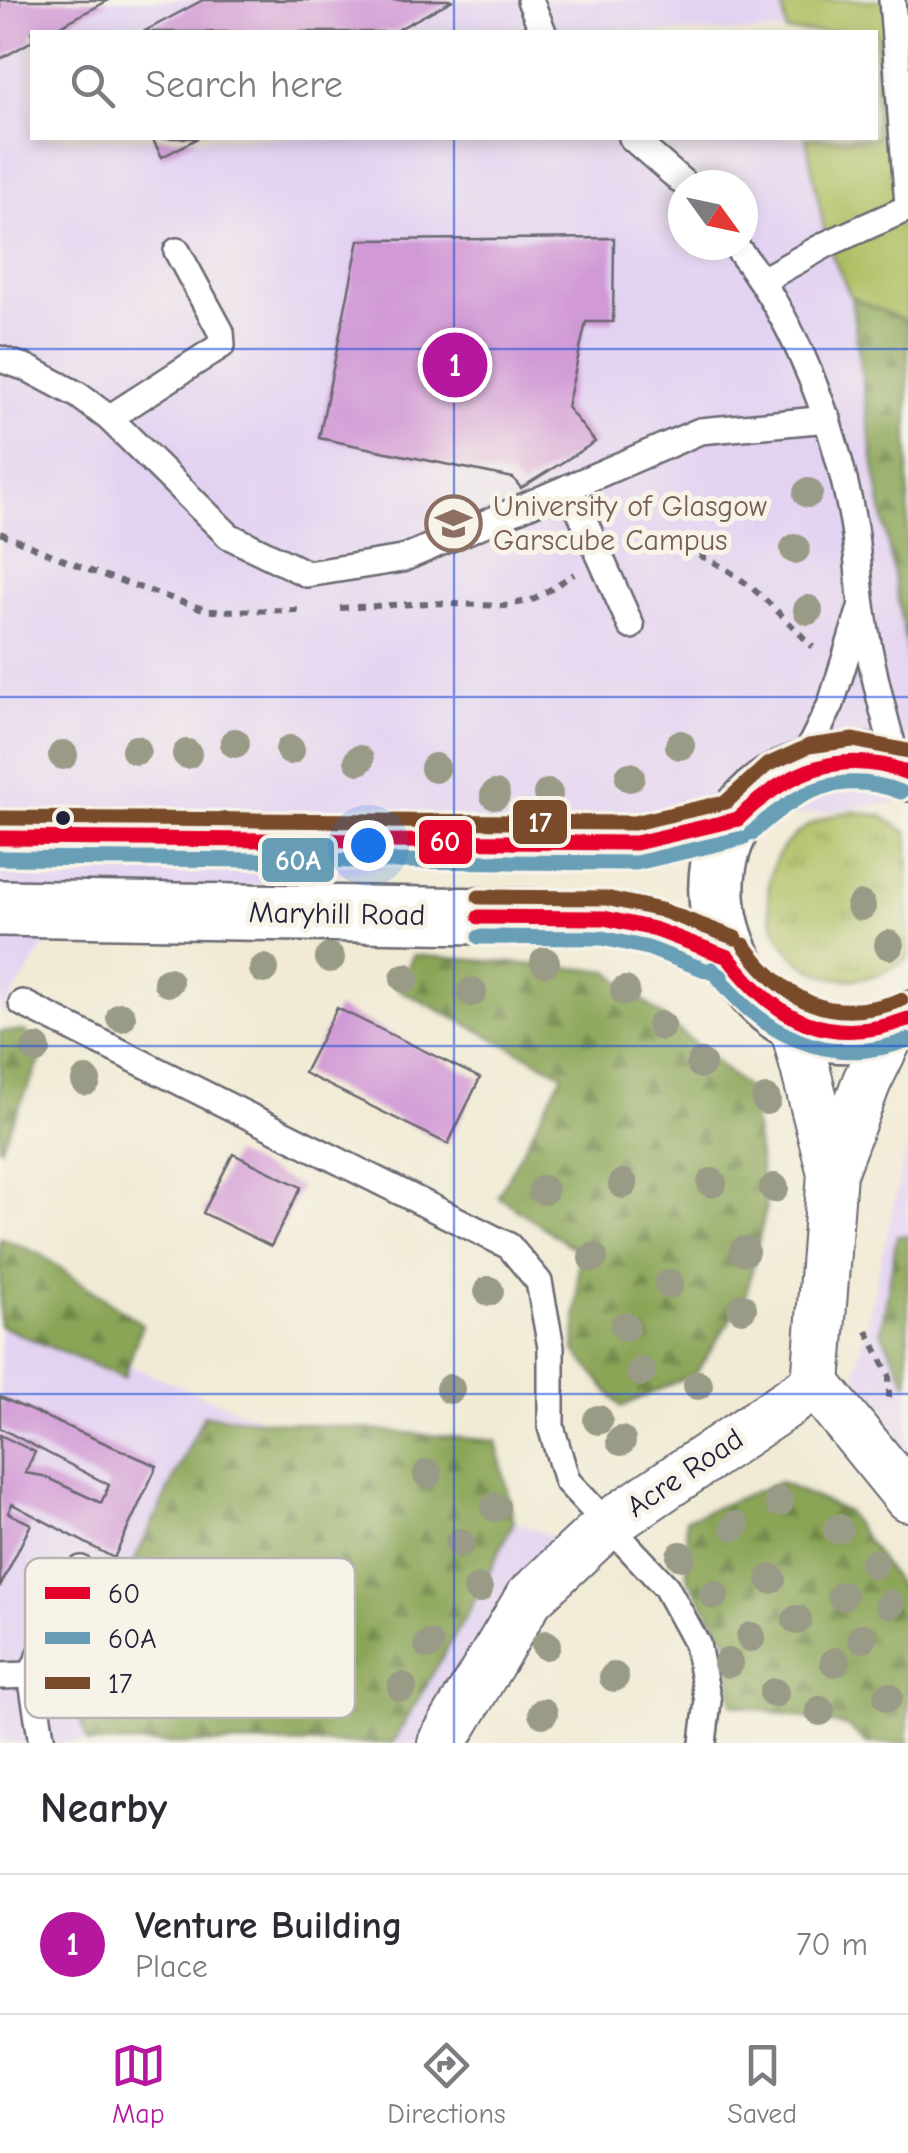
<!DOCTYPE html>
<style>
body{margin:0;font-family:"Comic Neue",sans-serif;background:#f2f2f3;color:#2b2b33}
.compass{position:absolute;left:668px;top:170px;width:90px;height:90px;border-radius:50%;background:#fff;box-shadow:0 5px 15px #0003;rotate:123deg}
.you{position:absolute;left:368px;top:845px;width:35px;height:35px;margin:-25px;border:8px solid #fff;border-radius:50%;background:#1a73e8;box-shadow:0 0 0 15px #1a73e833}
.badge{display:grid;place-items:center;width:65px;height:65px;border-radius:50%;background:#b5179e;color:#fff;font-size:32px;font-weight:700}
.pin{position:absolute;translate:-50% -50%;border:5px solid #fff;box-shadow:0 2px 10px #0006}
.list{margin:0;padding:0;list-style:none}
h2{display:flex;justify-content:space-between;align-items:center;height:130px;margin:0;padding:0 40px;font-size:42px}
h2 small{font-size:32px;font-weight:400;color:#7c7c81}
.list li{display:grid;grid-template-columns:65px 1fr auto;gap:30px;align-items:center;box-sizing:border-box;height:140px;padding:0 40px;border-top:2px solid #e1e1e2}
.list b{display:block;font-size:38px;white-space:nowrap}
.list p{margin:0;font-size:32px;white-space:nowrap;color:#7c7c81}
.list em{font-size:32px;font-style:normal;color:#7c7c81}
.icon{flex:none;width:55px;height:55px;fill:none;stroke:currentColor;stroke-width:2;stroke-linecap:round;stroke-linejoin:round}
.map{position:relative;flex:none;width:908px;height:1743px;overflow:hidden}
.search{position:absolute;background:#fff;box-shadow:0 5px 15px #0003;left:30px;right:30px;top:30px;height:110px;display:flex;align-items:center;gap:25px;box-sizing:border-box;padding:0 35px;border-radius:0px;color:#7c7c81;font-size:38px}
.sheet{height:270px;background:#fff}
nav{display:flex;justify-content:space-around;align-items:center;box-sizing:border-box;height:140px;border-top:2px solid #e1e1e2;background:#fff;font-size:28px;color:#7c7c81}
nav a{display:grid;justify-items:center;gap:5px}
nav .on{color:#b5179e}
.map>svg:first-child{display:block}
</style>
<div class="map">
<svg width="908" height="1743" viewBox="0 0 908 1743">
<defs>
<pattern id="grass-tufts" width="24" height="20" patternUnits="userSpaceOnUse" patternTransform="scale(2.5)"><rect width="24" height="20" fill="#adbe61"/><path d="M3 7l-1-3M5 7V3M7 7l1-3M15 17l-1-3M17 17v-4M19 17l1-3" fill="none" stroke="#8c9a51"/></pattern>
<pattern id="forest-firs" width="22" height="20" patternUnits="userSpaceOnUse" patternTransform="scale(2.5)"><rect width="22" height="20" fill="#8aa557"/><path d="M5 1l3.5 6h-7zM16 11l3.5 6h-7z" fill="#708649"/></pattern>
</defs>
<rect width="100%" height="100%" fill="#f7f3e8"/>
<filter id="ink" filterUnits="userSpaceOnUse"><feTurbulence type="fractalNoise" baseFrequency=".01" numOctaves="2"/><feDisplacementMap in="SourceGraphic" scale="20" xChannelSelector="R" yChannelSelector="G"/><feConvolveMatrix kernelMatrix="1 2 1 2 8 2 1 2 1" color-interpolation-filters="sRGB"/></filter>
<filter id="wash" filterUnits="userSpaceOnUse"><feTurbulence type="fractalNoise" baseFrequency=".0048" numOctaves="4" result="noise"/><feDisplacementMap in="SourceGraphic" scale="40" xChannelSelector="R" yChannelSelector="G"/><feGaussianBlur stdDeviation="2.25" result="paint"/><feColorMatrix in="noise" values="0 0 0 0 0 0 0 0 0 0 0 0 0 0 0 0 0 1.4 0 .05"/><feComposite in="paint" operator="in"/></filter>
<g filter="url(#wash)">
<rect width="100%" height="100%" fill="#f1ebd5"/>
<g fill="#e3d3f2" fill-rule="evenodd">
<path d="M 0,0 L 908,0 L 908,801 L 68,909 L 0,1016 ZM 32,32 L 876,32 L 876,138 L 32,138 ZM 683,185 L 743,185 L 743,245 L 683,245 Z"/>
<polygon points="908,1141 908,1483 855,1376"/>
<polygon points="0,1313 582,1549 442,1743 0,1743"/>
</g>
<path fill="url(#grass-tufts)" stroke="#68704e" stroke-width="2.5" d="M 853,811 L 882,816 L 908,833 L 908,959 C 782,1044 696,835 853,811 Z"/>
<g fill="url(#forest-firs)" stroke="#566449" stroke-width="2.5">
<polygon points="851,297 908,322 908,656 874,466"/>
<polygon points="413,955 609,971 750,1091 766,1209 746,1295 696,1373 621,1407 575,1351 579,1252 498,1196 563,1074 398,989"/>
<polygon points="25,1031 41,1059 0,1149 0,1032"/>
<polygon points="908,1235 908,1385 881,1331 897,1236"/>
<polygon points="0,1238 38,1253 142,1324 124,1378 0,1326"/>
<polygon points="204,1415 496,1441 514,1521 478,1595 393,1743 88,1743 78,1714 128,1574"/>
<polygon points="779,1482 846,1511 908,1598 908,1743 866,1743 847,1726 732,1704 729,1644 687,1577 686,1519"/>
</g>
<polygon fill="#adbe61" stroke="#68704e" stroke-width="2.5" points="781,0 908,0 908,322 851,297 827,244 806,138 876,138 876,32 787,32"/>
<g id="blocks">
<g fill="#d199d6">
<polygon points="0,0 109,0 49,32 32,32 32,41 0,59"/>
<polygon points="203,0 453,0 393,32 143,32"/>
<polygon points="152,138 198,138 162,157"/>
<polygon points="614,238 613,322 586,322 567,407 595,442 521,488 513,478 319,438 359,240"/>
<polygon points="337,1008 480,1078 448,1144 304,1073"/>
<polygon points="233,1154 301,1187 271,1246 203,1213"/>
<polygon points="0,1397 157,1466 114,1558 12,1504 8,1513 31,1524 0,1587 0,1435 35,1452 25,1473 43,1476 101,1503 109,1485 0,1428"/>
</g>
</g>
</g>
<g filter="url(#ink)">
<use href="#blocks" fill-opacity="0" stroke="#6a6871" stroke-width="2.5"/>
<g fill="none" stroke-linecap="round" stroke-linejoin="round">
<defs>
<g id="service">
<polyline points="530,0 543,32"/>
<polyline points="892,0 908,205"/>
<polyline points="632,138 686,185"/>
<path d="M 735,245 C 797,322 835,425 853,522 C 858,549 858,577 862,605 C 869,660 883,714 899,768"/>
<polyline points="763,280 827,244 908,208"/>
<polyline points="0,359 27,368 78,395 109,418 229,536 307,574 402,559 700,431 828,419"/>
<polyline points="109,418 222,345 221,332 177,251"/>
<polyline points="569,487 631,626"/>
<polyline points="799,769 831,704 860,611"/>
<polyline points="22,1003 509,1246 539,1282 551,1347 551,1427 567,1481 666,1587 697,1644 708,1701 703,1743"/>
<polyline points="0,1676 31,1675"/>
<polyline points="42,1743 31,1675 81,1569"/>
</g>
<g id="minor">
<polyline points="793,1021 832,1173"/>
<polyline points="816,1384 832,1173 867,1081 894,1026"/>
<polyline points="816,1384 908,1497"/>
<polyline points="442,1743 529,1598 606,1526 816,1384"/>
</g>
<g id="primary">
<path d="M 908,773 C 878,758 842,758 811,767 C 630,818 736,1104 908,1019"/>
<polyline points="0,838 636,843 738,819"/>
<polyline points="0,908 604,918 654,929 728,957"/>
</g>
</defs>
<use href="#service" stroke="#6a6871" stroke-width="30"/>
<use href="#minor" stroke="#6a6871" stroke-width="52"/>
<use href="#primary" stroke="#6a6871" stroke-width="60"/>
<g stroke="#6a6871" stroke-width="6" stroke-dasharray="8 8" stroke-linecap="butt">
<polyline points="0,533 91,571 209,611 302,610"/>
<path d="M 636,550 C 711,535 765,599 813,647"/>
<polyline points="340,608 429,603 505,606 535,599 574,574"/>
<polyline points="867,1331 889,1375 889,1399"/>
</g>
<use href="#service" stroke="#fff" stroke-width="25"/>
<use href="#minor" stroke="#fff" stroke-width="48"/>
<use href="#primary" stroke="#fff" stroke-width="55"/>
<defs>
<g id="bus-1">
<path d="M 738,819 C 787,771 841,747 908,773"/>
<polyline points="0,838 636,843 738,819"/>
<polyline points="479,917 604,918 654,929 728,957"/>
<path d="M 728,957 C 776,1021 830,1048 908,1019"/>
</g>
<g id="bus-2">
<path d="M 752,833 C 796,791 841,769 901,792"/>
<polyline points="0,858 636,863 743,838"/>
<polyline points="479,937 602,938 648,948 721,976"/>
<path d="M 712,969 C 760,1034 828,1070 908,1040"/>
</g>
<g id="bus-3">
<polyline points="0,818 634,823 726,802 767,765 809,746 853,740 908,751"/>
<polyline points="479,897 606,898 661,910 735,938"/>
<path d="M 744,945 C 786,1002 831,1026 901,1000"/>
</g>
</defs>
<use href="#bus-1" stroke="#f7f3e8" stroke-width="22"/>
<use href="#bus-2" stroke="#f7f3e8" stroke-width="22"/>
<use href="#bus-3" stroke="#f7f3e8" stroke-width="22"/>
<use href="#bus-1" stroke="#e4002b" stroke-width="15"/>
<use href="#bus-2" stroke="#679eb6" stroke-width="15"/>
<use href="#bus-3" stroke="#7a4b2a" stroke-width="15"/>
</g>
<g fill="#9a9b87">
<circle cx="808" cy="493" r="15"/>
<circle cx="795" cy="549" r="15"/>
<circle cx="808" cy="610" r="15"/>
<circle cx="235" cy="743" r="15"/>
<circle cx="680" cy="745" r="15"/>
<circle cx="136" cy="750" r="15"/>
<circle cx="290" cy="750" r="15"/>
<circle cx="187" cy="754" r="15"/>
<circle cx="63" cy="755" r="15"/>
<circle cx="359" cy="760" r="15"/>
<circle cx="435" cy="768" r="15"/>
<circle cx="630" cy="777" r="15"/>
<circle cx="548" cy="794" r="15"/>
<circle cx="495" cy="795" r="15"/>
<circle cx="861" cy="906" r="15"/>
<circle cx="889" cy="945" r="15"/>
<circle cx="330" cy="958" r="15"/>
<circle cx="545" cy="962" r="15"/>
<circle cx="264" cy="969" r="15"/>
<circle cx="405" cy="978" r="15"/>
<circle cx="168" cy="982" r="15"/>
<circle cx="625" cy="991" r="15"/>
<circle cx="472" cy="992" r="15"/>
<circle cx="121" cy="1017" r="15"/>
<circle cx="661" cy="1026" r="15"/>
<circle cx="36" cy="1049" r="15"/>
<circle cx="701" cy="1064" r="15"/>
<circle cx="86" cy="1081" r="15"/>
<circle cx="766" cy="1100" r="15"/>
<circle cx="712" cy="1183" r="15"/>
<circle cx="623" cy="1184" r="15"/>
<circle cx="774" cy="1188" r="15"/>
<circle cx="543" cy="1190" r="15"/>
<circle cx="744" cy="1251" r="15"/>
<circle cx="593" cy="1258" r="15"/>
<circle cx="669" cy="1284" r="15"/>
<circle cx="489" cy="1291" r="15"/>
<circle cx="742" cy="1308" r="15"/>
<circle cx="625" cy="1326" r="15"/>
<circle cx="641" cy="1372" r="15"/>
<circle cx="698" cy="1385" r="15"/>
<circle cx="450" cy="1389" r="15"/>
<circle cx="598" cy="1420" r="15"/>
<circle cx="621" cy="1441" r="15"/>
<circle cx="428" cy="1474" r="15"/>
<circle cx="779" cy="1502" r="15"/>
<circle cx="495" cy="1507" r="15"/>
<circle cx="735" cy="1526" r="15"/>
<circle cx="838" cy="1529" r="15"/>
<circle cx="460" cy="1543" r="15"/>
<circle cx="681" cy="1556" r="15"/>
<circle cx="874" cy="1564" r="15"/>
<circle cx="771" cy="1579" r="15"/>
<circle cx="478" cy="1589" r="15"/>
<circle cx="714" cy="1595" r="15"/>
<circle cx="842" cy="1596" r="15"/>
<circle cx="890" cy="1604" r="15"/>
<circle cx="797" cy="1620" r="15"/>
<circle cx="751" cy="1637" r="15"/>
<circle cx="862" cy="1638" r="15"/>
<circle cx="429" cy="1645" r="15"/>
<circle cx="546" cy="1645" r="15"/>
<circle cx="835" cy="1662" r="15"/>
<circle cx="728" cy="1663" r="15"/>
<circle cx="614" cy="1677" r="15"/>
<circle cx="402" cy="1687" r="15"/>
<circle cx="774" cy="1693" r="15"/>
<circle cx="888" cy="1697" r="15"/>
<circle cx="820" cy="1711" r="15"/>
<circle cx="543" cy="1713" r="15"/>
</g>
</g>
<path fill="none" stroke="#1d4ed8" stroke-width="2.5" stroke-opacity="0.55" d="M 454,0 L 454,32M 454,138 L 454,1743M 0,349 L 908,349M 0,697 L 908,697M 0,1046 L 908,1046M 0,1394 L 908,1394"/>
<defs>
<symbol id="university-ring" viewBox="-11 -11 22 22"><circle r="9.5" fill="#f7f3e8" stroke="#8d6e63" stroke-width="1.5"/><path d="M0-5L7-2L0 1L-7-2ZM-4 1L0 2.5L4 1V4Q0 6-4 4Z" fill="#8d6e63"/></symbol>
</defs>
<g fill-rule="evenodd">
<use href="#university-ring" x="422" y="492" width="63" height="63"/>
</g>
<circle fill="#22223b" stroke="#f7f3e8" stroke-width="4" cx="63" cy="818" r="9"/>
<g text-anchor="middle" dominant-baseline="central" stroke-width="10" stroke-linejoin="round" paint-order="stroke">
<g font-size="30" fill="#785e54" stroke="#f7f3e8" text-anchor="start">
<text x="493" y="506">University of Glasgow<tspan x="493" dy="34">Garscube Campus</tspan></text>
</g>
<g font-size="30" fill="#22223b" stroke="#f7f3e8">
<text transform="translate(337 914) rotate(1)">Maryhill Road</text>
<text transform="translate(685 1473) rotate(-34)">Acre Road</text>
</g>
</g>
<rect x="25" y="1558" width="330" height="160" rx="15" fill="#f7f3e8" stroke="#b7b4b4" stroke-width="2.5"/>
<rect x="45" y="1587" width="45" height="12" fill="#e4002b"/>
<rect x="45" y="1632" width="45" height="12" fill="#679eb6"/>
<rect x="45" y="1677" width="45" height="12" fill="#7a4b2a"/>
<g font-size="28" fill="#22223b">
<text x="108" y="1603">60</text>
<text x="108" y="1648">60A</text>
<text x="108" y="1693">17</text>
</g>
<g stroke="#f7f3e8" stroke-width="4">
<rect x="511" y="798" width="58" height="48" rx="10" fill="#7a4b2a"/>
<rect x="417" y="818" width="57" height="48" rx="10" fill="#e4002b"/>
<rect x="260" y="836" width="76" height="48" rx="10" fill="#679eb6"/>
</g>
<g font-size="28" text-anchor="middle" font-weight="bold" fill="#fff">
<text x="540" y="832">17</text>
<text x="445" y="851">60</text>
<text x="298" y="870">60A</text>
</g>
</svg>
<svg class="compass" viewBox="-18 -18 36 36"><path d="M0-13l5 13h-10z" fill="#e53935"/><path d="M0 13l5-13h-10z" fill="#7c7c81"/></svg>
<div class="you"></div>
<div class="pin badge" style="left:455px;top:365px">1</div>
<div class="search"><svg class="icon" aria-label="search" viewBox="0 0 24 24"><circle cx="10" cy="10" r="6"/><path d="M15 15l6 6"/></svg>Search here</div>
</div>
<section class="sheet">
<h2>Nearby<small></small></h2>
<ul class="list">
<li><span class="badge">1</span><div><b>Venture Building</b><p>Place</p></div><em>70 m</em></li>
</ul>
</section>
<nav>
<a class="on"><svg class="icon" aria-label="map" viewBox="0 0 24 24"><path d="M3 6l6-2 6 2 6-2v14l-6 2-6-2-6 2zM9 4v14M15 6v14"/></svg>Map</a>
<a><svg class="icon" aria-label="directions" viewBox="0 0 24 24"><path d="M12 3l9 9-9 9-9-9zM9 14v-3h6M13 9l2 2-2 2"/></svg>Directions</a>
<a><svg class="icon" aria-label="saved" viewBox="0 0 24 24"><path d="M7 4h10v16l-5-4-5 4z"/></svg>Saved</a>
</nav>
